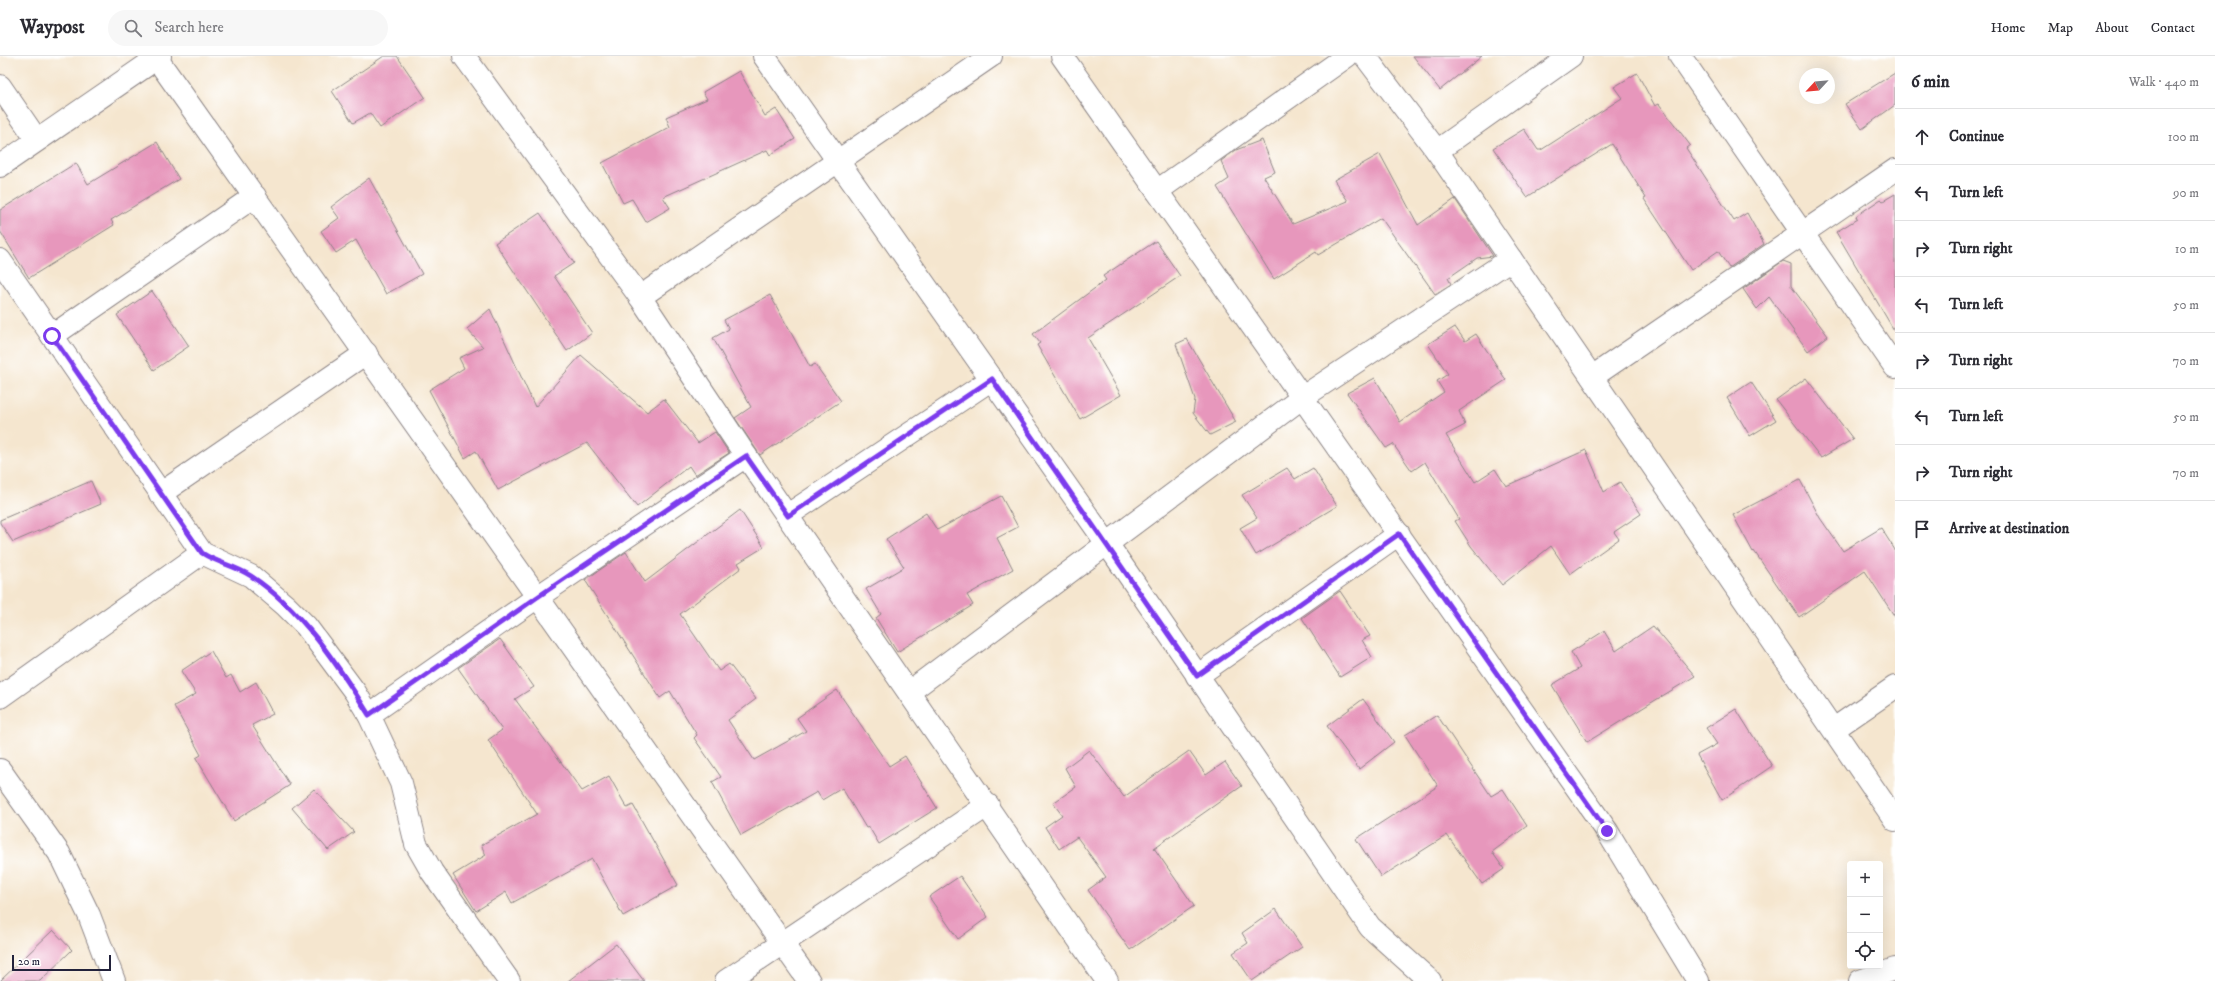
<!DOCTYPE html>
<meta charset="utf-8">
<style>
body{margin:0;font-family:"IM FELL DW Pica",serif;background:#f7f7f7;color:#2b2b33}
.controls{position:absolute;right:12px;bottom:12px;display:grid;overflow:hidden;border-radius:4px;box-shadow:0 4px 16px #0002}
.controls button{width:36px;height:36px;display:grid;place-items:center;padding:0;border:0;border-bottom:1px solid #e1e1e2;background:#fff;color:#2b2b33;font:20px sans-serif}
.compass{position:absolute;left:1799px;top:12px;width:36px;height:36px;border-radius:50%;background:#fff;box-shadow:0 4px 16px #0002;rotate:244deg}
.scale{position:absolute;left:12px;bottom:10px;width:99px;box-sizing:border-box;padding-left:4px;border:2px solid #22223b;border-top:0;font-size:11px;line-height:14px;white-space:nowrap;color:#22223b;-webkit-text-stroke:3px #fff;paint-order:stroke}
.stop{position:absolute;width:12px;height:12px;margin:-9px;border:3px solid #7c3aed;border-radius:50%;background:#fff}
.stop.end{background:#7c3aed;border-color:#fff;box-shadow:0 1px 4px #0008}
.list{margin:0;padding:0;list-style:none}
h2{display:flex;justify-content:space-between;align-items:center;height:52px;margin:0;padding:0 16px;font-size:17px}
h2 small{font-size:13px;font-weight:400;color:#7c7c81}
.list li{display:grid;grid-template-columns:26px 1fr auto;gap:12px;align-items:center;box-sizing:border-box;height:56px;padding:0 16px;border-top:1px solid #e1e1e2}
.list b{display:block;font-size:15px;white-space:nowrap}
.list em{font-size:13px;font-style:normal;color:#7c7c81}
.icon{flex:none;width:22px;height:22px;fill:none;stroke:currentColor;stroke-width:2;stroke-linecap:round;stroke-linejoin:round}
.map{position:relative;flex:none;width:1895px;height:925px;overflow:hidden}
header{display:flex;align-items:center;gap:24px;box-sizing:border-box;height:56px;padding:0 20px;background:#fff;border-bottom:1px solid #e1e1e2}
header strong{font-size:19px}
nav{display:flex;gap:22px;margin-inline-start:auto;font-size:14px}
.search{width:280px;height:36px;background:#f7f7f7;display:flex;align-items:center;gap:10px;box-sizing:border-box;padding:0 14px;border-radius:22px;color:#7c7c81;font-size:15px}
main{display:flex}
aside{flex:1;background:#fff}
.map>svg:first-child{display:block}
</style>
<header>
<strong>Waypost</strong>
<div class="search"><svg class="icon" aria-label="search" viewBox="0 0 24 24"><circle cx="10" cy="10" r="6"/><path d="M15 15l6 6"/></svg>Search here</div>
<nav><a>Home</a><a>Map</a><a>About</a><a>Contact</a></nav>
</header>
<main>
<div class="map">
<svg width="1895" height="925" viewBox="0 0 1895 925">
<rect width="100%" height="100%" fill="#fff"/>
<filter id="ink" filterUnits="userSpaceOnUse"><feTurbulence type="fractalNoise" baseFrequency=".025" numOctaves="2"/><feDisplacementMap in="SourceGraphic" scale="8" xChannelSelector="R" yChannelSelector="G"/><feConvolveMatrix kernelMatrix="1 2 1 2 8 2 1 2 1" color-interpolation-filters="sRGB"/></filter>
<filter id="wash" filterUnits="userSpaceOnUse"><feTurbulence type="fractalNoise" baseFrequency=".012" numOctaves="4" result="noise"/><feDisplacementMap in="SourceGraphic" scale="16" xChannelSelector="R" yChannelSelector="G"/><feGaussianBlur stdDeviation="0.9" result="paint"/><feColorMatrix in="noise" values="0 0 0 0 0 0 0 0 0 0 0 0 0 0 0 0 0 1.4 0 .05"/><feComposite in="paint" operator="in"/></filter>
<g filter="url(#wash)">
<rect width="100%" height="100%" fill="#f5e6cf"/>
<g id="blocks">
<g fill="#e797bc">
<polygon points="384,0 397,0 425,41 380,72 370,57 353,67 332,35"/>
<polygon points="1413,0 1482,0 1440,34"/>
<polygon points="739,15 765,60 776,53 795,83 770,99 767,94 663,141 670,152 646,166 632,143 623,147 602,107 670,71 666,61 707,43 703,36"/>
<polygon points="1637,17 1655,50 1659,48 1690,89 1686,92 1734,165 1747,157 1764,188 1729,212 1718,195 1691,214 1644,143 1646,142 1612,88 1527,141 1493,92 1524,73 1538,94 1541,94 1622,42 1614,31"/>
<polygon points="1895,17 1895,49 1862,73 1845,48"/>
<polygon points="1262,84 1275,116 1264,121 1293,168 1348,145 1334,124 1380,98 1418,169 1455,143 1493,200 1477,202 1448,222 1451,228 1435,238 1381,162 1318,199 1316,196 1274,223 1217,131 1229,123 1221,105 1236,94"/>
<polygon points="157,86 179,123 111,164 114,169 29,222 0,175 0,154 76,107 88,128"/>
<polygon points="369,122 422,218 386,238 356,184 336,197 321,175 339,162 331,151"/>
<polygon points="1895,138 1895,276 1836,176 1857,163 1856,160 1881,143 1883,145"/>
<polygon points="540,157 574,207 554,220 592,277 567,295 495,187"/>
<polygon points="1156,185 1180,220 1088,282 1121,339 1080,363 1037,289 1040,287 1033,278 1106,224 1103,220"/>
<polygon points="1783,205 1791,208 1791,230 1828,280 1808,295 1769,241 1757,253 1743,233"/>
<polygon points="152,235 189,290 154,314 117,259"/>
<polygon points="770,239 810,311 815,308 841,345 760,399 735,362 751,351 713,282 729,273 724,264"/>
<polygon points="490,253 535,351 581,299 647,356 664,343 698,387 715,376 729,397 695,419 689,410 637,451 587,387 498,434 476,395 465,402 429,334 464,312 459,302 483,291 467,273"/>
<polygon points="1455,271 1465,285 1476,278 1506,324 1459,355 1465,369 1446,379 1475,426 1495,413 1506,430 1586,394 1604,436 1620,426 1641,458 1614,476 1619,483 1570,518 1551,490 1502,529 1471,490 1455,465 1459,463 1425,406 1412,415 1393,388 1386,392 1347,337 1375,322 1400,366 1444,336 1437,325 1448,318 1428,288"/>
<polygon points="1187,283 1236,366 1210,379 1193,357 1195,343 1176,288"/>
<polygon points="1806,322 1853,383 1821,402 1776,344"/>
<polygon points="1751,326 1776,364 1750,380 1727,342"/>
<polygon points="1287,412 1295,423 1313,412 1337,450 1256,499 1240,472 1257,462 1242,439"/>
<polygon points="1800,424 1820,462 1843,495 1881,472 1895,494 1895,561 1865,515 1799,561 1754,495 1753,496 1733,459"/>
<polygon points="91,425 101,448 13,486 0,467 0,464"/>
<polygon points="1001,440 1018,471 997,482 1013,513 967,539 973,549 897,596 876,562 881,558 866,533 904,511 886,483 926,457 937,474"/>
<polygon points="740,454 764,491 738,507 741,512 680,558 719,615 729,608 756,643 728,664 754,704 806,675 797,662 837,634 889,710 905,700 937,752 879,788 869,771 866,772 842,732 822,744 817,736 741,779 712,726 721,721 694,682 697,679 670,635 660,642 585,524 626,496 645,526"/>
<polygon points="1340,535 1370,580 1362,584 1372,601 1340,621 1302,562"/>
<polygon points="1653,570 1695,620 1587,686 1552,629 1580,612 1571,596 1604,575 1616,595"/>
<polygon points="500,583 534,631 515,643 582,735 609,720 627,752 633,749 678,829 623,860 592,803 512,847 506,836 476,855 453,819 486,799 481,789 537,758 488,684 502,674 458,612"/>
<polygon points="211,595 226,622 231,619 240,636 256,626 273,658 252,669 290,729 234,765 196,702 201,699 174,650 196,638 181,615"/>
<polygon points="1363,643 1394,686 1359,713 1327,670"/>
<polygon points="1736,653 1772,710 1722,744 1697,699 1717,688 1706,672"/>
<polygon points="1437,659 1491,740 1503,733 1527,770 1492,796 1504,813 1482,828 1447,779 1381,821 1356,783 1438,730 1405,679"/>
<polygon points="1089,694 1124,741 1189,695 1206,719 1225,706 1242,730 1154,792 1194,850 1130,894 1088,834 1106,821 1077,781 1059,793 1045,771 1062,759 1053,747 1076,731 1065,712"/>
<polygon points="314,733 354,776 328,794 292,752"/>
<polygon points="960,820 988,861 958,883 929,841"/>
<polygon points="1276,853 1302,891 1252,925 1233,897 1248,887 1242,877"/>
<polygon points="53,874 72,894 40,925 0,925"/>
<polygon points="616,888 644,925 568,925"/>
</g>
</g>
</g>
<g filter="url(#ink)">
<use href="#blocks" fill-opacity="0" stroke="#8c8485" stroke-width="1"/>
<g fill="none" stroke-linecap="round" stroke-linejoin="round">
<defs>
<g id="minor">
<polyline points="464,0 640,241 746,400 1107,925"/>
<polyline points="764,0 1108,489 1370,871 1430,925"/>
<polyline points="1062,0 1607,775 1698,925"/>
<polyline points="1365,0 1437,95 1895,764"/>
<polyline points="1680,0 1895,311"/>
<polyline points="157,3 809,925"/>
<polyline points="0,30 37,84"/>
<polyline points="1437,95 1571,0"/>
<polyline points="0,110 160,0"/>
<polyline points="1157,135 1347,0"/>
<polyline points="0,204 202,497 251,520 286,550 306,570 355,636 369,659 401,727 416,788 432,816 509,925"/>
<polyline points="640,241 991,0"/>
<polyline points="52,280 255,140"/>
<polyline points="1592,321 1895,114"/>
<polyline points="160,438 366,297"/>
<polyline points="788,459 992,323"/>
<polyline points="1197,620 1399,478"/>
<polyline points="909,636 1303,341 1511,203"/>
<polyline points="0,641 202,497"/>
<polyline points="369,659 536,542 746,400"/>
<polyline points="1834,673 1895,631"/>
<polyline points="0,714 59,797 89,859 114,925"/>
<polyline points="726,925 988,749"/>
<polyline points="1860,925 1895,913"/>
</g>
</defs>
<use href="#minor" stroke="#8c8485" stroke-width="24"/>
<use href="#minor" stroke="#fff" stroke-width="22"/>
</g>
</g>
<g fill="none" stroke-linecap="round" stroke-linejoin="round" filter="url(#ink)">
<path stroke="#7c3aed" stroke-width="5" d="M 52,280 L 202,497 C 217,507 236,510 251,520 C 301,553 338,609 369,659 L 536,542 L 746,400 L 788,460 L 992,323 L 1197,620 L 1399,478 L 1607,775"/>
</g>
</svg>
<div class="controls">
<button>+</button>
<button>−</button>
<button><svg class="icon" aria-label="locate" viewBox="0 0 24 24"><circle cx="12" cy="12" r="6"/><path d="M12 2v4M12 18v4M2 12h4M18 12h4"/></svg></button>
</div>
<svg class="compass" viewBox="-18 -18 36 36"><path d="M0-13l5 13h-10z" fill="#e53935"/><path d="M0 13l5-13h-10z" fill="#7c7c81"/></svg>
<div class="scale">20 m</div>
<div class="stop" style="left:52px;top:280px"></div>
<div class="stop end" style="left:1607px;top:775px"></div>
</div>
<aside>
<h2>6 min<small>Walk · 440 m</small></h2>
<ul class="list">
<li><svg class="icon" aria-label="ahead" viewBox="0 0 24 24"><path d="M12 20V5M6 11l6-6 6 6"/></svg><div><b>Continue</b></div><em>100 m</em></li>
<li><svg class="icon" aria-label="left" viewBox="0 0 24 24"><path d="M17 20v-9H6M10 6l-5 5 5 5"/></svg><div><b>Turn left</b></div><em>90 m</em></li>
<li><svg class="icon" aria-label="right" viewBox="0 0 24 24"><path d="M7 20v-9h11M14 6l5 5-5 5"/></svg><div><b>Turn right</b></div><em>10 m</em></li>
<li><svg class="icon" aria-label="left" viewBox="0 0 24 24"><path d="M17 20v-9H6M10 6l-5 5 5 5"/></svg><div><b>Turn left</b></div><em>50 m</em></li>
<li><svg class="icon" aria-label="right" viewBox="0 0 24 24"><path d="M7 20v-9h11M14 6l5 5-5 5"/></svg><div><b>Turn right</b></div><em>70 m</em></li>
<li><svg class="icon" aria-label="left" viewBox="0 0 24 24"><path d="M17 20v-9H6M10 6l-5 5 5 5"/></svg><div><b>Turn left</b></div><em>50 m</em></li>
<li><svg class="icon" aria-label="right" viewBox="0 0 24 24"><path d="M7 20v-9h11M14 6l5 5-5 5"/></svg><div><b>Turn right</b></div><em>70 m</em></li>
<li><svg class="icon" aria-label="arrive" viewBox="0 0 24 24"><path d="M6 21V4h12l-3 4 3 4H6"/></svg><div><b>Arrive at destination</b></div></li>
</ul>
</aside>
</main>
